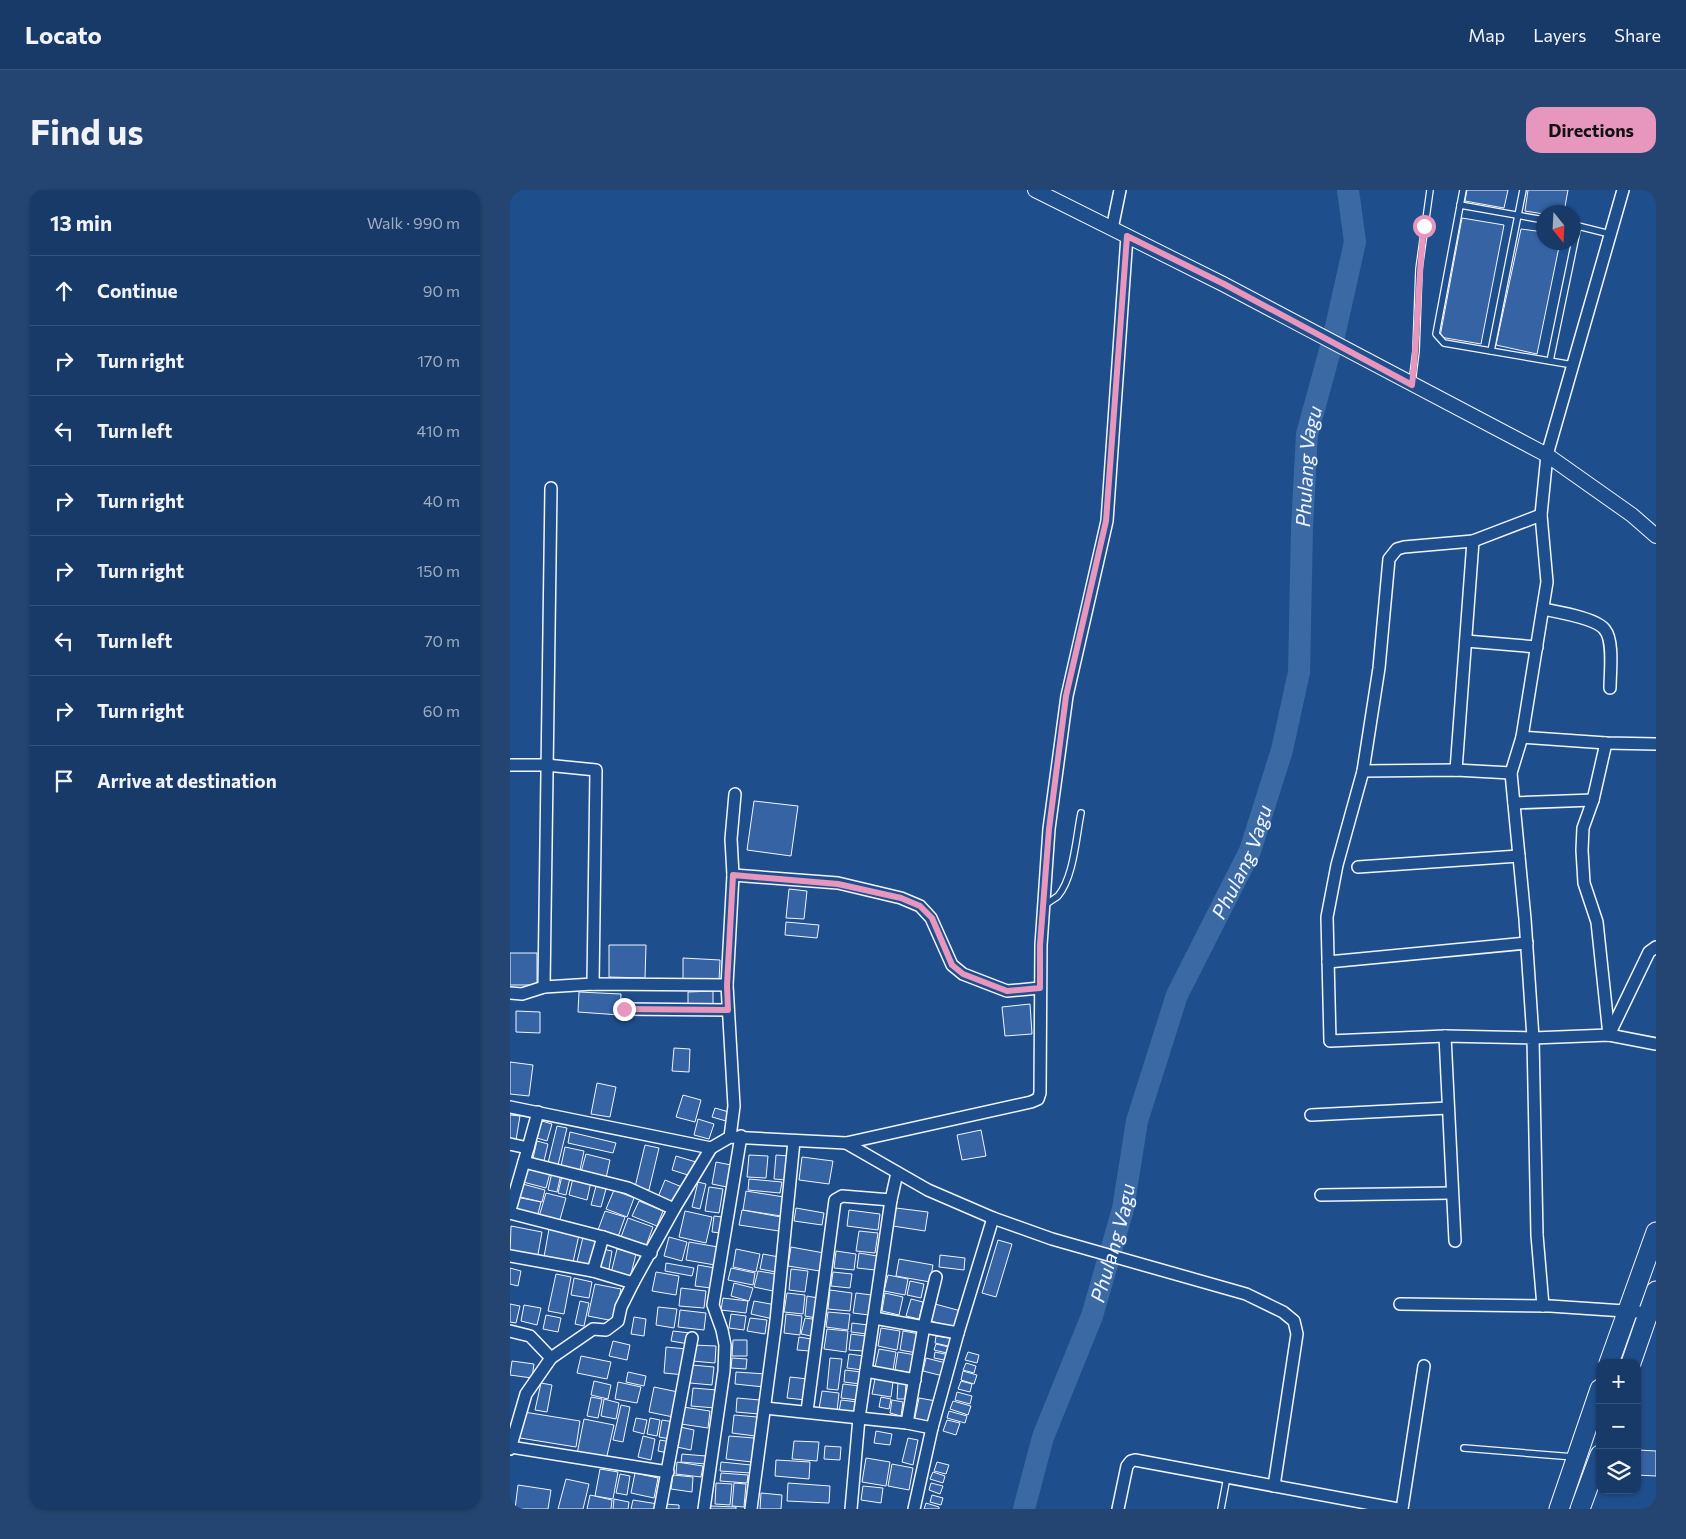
<!DOCTYPE html>
<meta charset="utf-8">
<style>
body{margin:0;font-family:Commissioner,sans-serif;background:#244571;color:#f1f3f6}
.controls{position:absolute;right:15px;bottom:15px;display:grid;overflow:hidden;border-radius:10px;box-shadow:0 1px 4px #0004}
.controls button{width:45px;height:45px;display:grid;place-items:center;padding:0;border:0;border-bottom:1px solid #36547d;background:#173a69;color:#f1f3f6;font:25px sans-serif}
.compass{position:absolute;left:1026px;top:15px;width:45px;height:45px;border-radius:50%;background:#173a69;box-shadow:0 1px 4px #0004;rotate:162deg}
.stop{position:absolute;width:15px;height:15px;margin:-11px;border:4px solid #e797bd;border-radius:50%;background:#fff}
.stop.end{background:#e797bd;border-color:#fff;box-shadow:0 1px 5px #0008}
.list{margin:0;padding:0;list-style:none}
h2{display:flex;justify-content:space-between;align-items:center;height:65px;margin:0;padding:0 20px;font-size:21px}
h2 small{font-size:16px;font-weight:400;color:#9eadc0}
.list li{display:grid;grid-template-columns:32px 1fr auto;gap:15px;align-items:center;box-sizing:border-box;height:70px;padding:0 20px;border-top:1px solid #36547d}
.list b{display:block;font-size:19px;white-space:nowrap}
.list em{font-size:16px;font-style:normal;color:#9eadc0}
.icon{flex:none;width:28px;height:28px;fill:none;stroke:currentColor;stroke-width:2;stroke-linecap:round;stroke-linejoin:round}
.map{position:relative;flex:none;width:1146px;height:1319px;overflow:hidden;border-radius:15px}
header{display:flex;align-items:center;gap:30px;box-sizing:border-box;height:70px;padding:0 25px;background:#173a69;border-bottom:1px solid #36547d}
header strong{font-size:24px}
nav{display:flex;gap:28px;margin-inline-start:auto;font-size:18px}
.intro{display:flex;align-items:center;justify-content:space-between;box-sizing:border-box;height:120px;padding:0 30px}
h1{margin:0;font-size:35px}
.button{padding:12px 22px;border-radius:15px;background:#e797bd;color:#111;font-size:18px;font-weight:700}
main{display:flex;gap:30px;padding:0 30px}
aside{flex:1;background:#173a69;border-radius:15px;box-shadow:0 1px 4px #0004}
.map>svg:first-child{display:block}
</style>
<header>
<strong>Locato</strong>
<nav><a>Map</a><a>Layers</a><a>Share</a></nav>
</header>
<div class="intro"><h1>Find us</h1><a class="button">Directions</a></div>
<main>
<aside>
<h2>13 min<small>Walk · 990 m</small></h2>
<ul class="list">
<li><svg class="icon" aria-label="ahead" viewBox="0 0 24 24"><path d="M12 20V5M6 11l6-6 6 6"/></svg><div><b>Continue</b></div><em>90 m</em></li>
<li><svg class="icon" aria-label="right" viewBox="0 0 24 24"><path d="M7 20v-9h11M14 6l5 5-5 5"/></svg><div><b>Turn right</b></div><em>170 m</em></li>
<li><svg class="icon" aria-label="left" viewBox="0 0 24 24"><path d="M17 20v-9H6M10 6l-5 5 5 5"/></svg><div><b>Turn left</b></div><em>410 m</em></li>
<li><svg class="icon" aria-label="right" viewBox="0 0 24 24"><path d="M7 20v-9h11M14 6l5 5-5 5"/></svg><div><b>Turn right</b></div><em>40 m</em></li>
<li><svg class="icon" aria-label="right" viewBox="0 0 24 24"><path d="M7 20v-9h11M14 6l5 5-5 5"/></svg><div><b>Turn right</b></div><em>150 m</em></li>
<li><svg class="icon" aria-label="left" viewBox="0 0 24 24"><path d="M17 20v-9H6M10 6l-5 5 5 5"/></svg><div><b>Turn left</b></div><em>70 m</em></li>
<li><svg class="icon" aria-label="right" viewBox="0 0 24 24"><path d="M7 20v-9h11M14 6l5 5-5 5"/></svg><div><b>Turn right</b></div><em>60 m</em></li>
<li><svg class="icon" aria-label="arrive" viewBox="0 0 24 24"><path d="M6 21V4h12l-3 4 3 4H6"/></svg><div><b>Arrive at destination</b></div></li>
</ul>
</aside>
<div class="map">
<svg width="1146" height="1319" viewBox="0 0 1146 1319">
<rect width="100%" height="100%" fill="#1f4e8c"/>
<g fill="none" stroke-linecap="round" stroke-linejoin="round">
<path stroke="#3b69a3" stroke-width="22" id="s1" d="M 514,1319 L 533,1247 L 582,1126 L 613,1019 L 627,931 L 667,805 L 740,661 L 772,560 L 789,482 L 792,338 L 797,244 L 824,146 L 845,52 L 838,0"/>
</g>
<g fill="#3563a3" stroke="#f2f6ff">
<polygon points="957,0 998,0 994,18 955,11"/>
<polygon points="1018,0 1058,0 1054,22 1034,24 1015,21"/>
<polygon points="952,28 994,35 971,154 930,147"/>
<polygon points="1011,39 1034,42 1034,52 1050,52 1027,164 986,155"/>
<polygon points="244,611 288,616 281,666 237,660"/>
<polygon points="279,699 297,701 294,729 276,728"/>
<polygon points="276,732 309,735 307,748 275,745"/>
<polygon points="99,755 136,755 135,788 99,787"/>
<rect x="0" y="763" width="27" height="32"/>
<polygon points="173,768 210,770 209,791 173,789"/>
<polygon points="203,801 203,818 178,819 178,802"/>
<polygon points="69,802 111,804 110,825 68,822"/>
<polygon points="520,814 522,844 495,846 492,817"/>
<polygon points="6,821 30,822 30,843 6,842"/>
<polygon points="164,858 180,859 179,882 162,881"/>
<polygon points="0,872 23,875 19,906 0,904"/>
<polygon points="87,893 106,897 100,927 81,924"/>
<polygon points="173,905 191,910 185,932 166,927"/>
<polygon points="205,918 219,922 216,931 202,927"/>
<polygon points="0,925 10,926 6,950 0,949"/>
<polygon points="188,929 204,934 199,949 184,945"/>
<polygon points="32,931 42,934 37,951 27,948"/>
<polygon points="47,936 57,938 48,975 38,973"/>
<polygon points="471,940 476,966 452,970 447,945"/>
<polygon points="60,942 106,953 103,963 58,953"/>
<polygon points="27,951 38,954 34,971 23,968"/>
<polygon points="135,955 149,958 139,1000 125,997"/>
<polygon points="55,957 74,961 70,980 51,976"/>
<polygon points="76,964 100,970 96,988 71,982"/>
<polygon points="239,965 258,966 256,988 237,987"/>
<polygon points="266,965 278,966 276,990 264,989"/>
<polygon points="166,966 186,972 181,986 162,980"/>
<polygon points="292,967 323,971 319,994 289,990"/>
<polygon points="206,972 221,975 217,997 202,994"/>
<polygon points="17,977 40,983 36,998 13,992"/>
<polygon points="42,982 51,984 47,1002 38,1000"/>
<polygon points="52,986 60,988 56,1005 48,1003"/>
<polygon points="63,988 81,992 77,1010 59,1005"/>
<polygon points="239,989 272,992 270,1003 238,1000"/>
<polygon points="155,990 172,997 165,1014 148,1007"/>
<polygon points="188,992 196,994 190,1019 182,1017"/>
<polygon points="9,993 35,1000 32,1012 6,1006"/>
<polygon points="86,996 96,999 91,1017 81,1015"/>
<polygon points="199,997 213,999 209,1023 195,1021"/>
<polygon points="104,1000 124,1008 117,1027 96,1019"/>
<polygon points="236,1001 274,1007 271,1026 233,1020"/>
<polygon points="36,1003 56,1008 49,1033 29,1027"/>
<polygon points="6,1007 31,1012 27,1028 3,1022"/>
<polygon points="129,1011 153,1021 147,1036 122,1026"/>
<polygon points="286,1018 314,1023 312,1035 284,1031"/>
<polygon points="386,1018 418,1022 415,1041 383,1036"/>
<polygon points="232,1020 271,1027 269,1041 229,1035"/>
<polygon points="339,1020 370,1024 368,1040 337,1036"/>
<polygon points="95,1021 115,1027 108,1047 88,1040"/>
<polygon points="175,1021 202,1027 196,1053 169,1047"/>
<polygon points="204,1026 212,1027 211,1043 202,1042"/>
<polygon points="118,1028 143,1037 136,1056 111,1047"/>
<polygon points="1,1036 32,1042 27,1070 0,1065"/>
<polygon points="39,1039 69,1045 63,1072 34,1067"/>
<polygon points="349,1041 368,1043 365,1063 346,1061"/>
<polygon points="73,1047 86,1050 80,1076 67,1072"/>
<polygon points="159,1047 177,1052 172,1071 154,1066"/>
<polygon points="488,1050 502,1054 486,1107 472,1103"/>
<polygon points="179,1052 208,1057 205,1075 176,1070"/>
<polygon points="281,1057 314,1063 310,1081 278,1076"/>
<polygon points="92,1059 102,1061 99,1079 89,1078"/>
<polygon points="107,1059 126,1064 120,1088 101,1083"/>
<polygon points="226,1059 250,1064 246,1082 223,1077"/>
<polygon points="326,1061 346,1064 344,1080 324,1078"/>
<polygon points="349,1063 367,1066 365,1080 347,1078"/>
<polygon points="253,1064 269,1067 266,1082 250,1079"/>
<polygon points="430,1065 455,1068 454,1080 429,1077"/>
<polygon points="389,1069 423,1075 420,1092 386,1086"/>
<polygon points="156,1073 184,1078 182,1086 155,1081"/>
<polygon points="188,1075 205,1078 201,1098 185,1096"/>
<polygon points="0,1078 11,1081 8,1096 0,1094"/>
<polygon points="221,1078 245,1083 243,1095 218,1090"/>
<polygon points="281,1079 298,1081 295,1102 279,1100"/>
<polygon points="248,1081 266,1084 263,1101 244,1097"/>
<polygon points="146,1082 169,1086 166,1105 142,1101"/>
<polygon points="323,1082 342,1084 340,1098 321,1096"/>
<polygon points="46,1084 61,1087 54,1124 38,1121"/>
<polygon points="378,1085 398,1089 395,1105 374,1101"/>
<polygon points="64,1088 82,1092 79,1108 61,1105"/>
<polygon points="400,1091 414,1094 411,1108 397,1105"/>
<polygon points="224,1093 243,1098 239,1111 221,1106"/>
<polygon points="85,1094 111,1099 104,1131 78,1126"/>
<polygon points="171,1098 196,1101 194,1118 169,1116"/>
<polygon points="320,1100 342,1103 340,1121 318,1119"/>
<polygon points="277,1103 295,1105 293,1124 274,1122"/>
<polygon points="346,1103 362,1105 359,1125 343,1123"/>
<polygon points="375,1103 393,1107 389,1125 372,1121"/>
<polygon points="297,1106 308,1108 306,1128 295,1126"/>
<polygon points="213,1108 238,1111 236,1123 211,1120"/>
<polygon points="401,1109 413,1112 409,1129 396,1126"/>
<polygon points="70,1111 79,1113 74,1136 65,1134"/>
<polygon points="244,1111 266,1115 263,1129 241,1124"/>
<polygon points="0,1114 10,1116 6,1133 0,1132"/>
<polygon points="425,1114 451,1121 446,1138 421,1131"/>
<polygon points="14,1115 31,1118 27,1135 11,1131"/>
<polygon points="148,1117 167,1119 164,1138 146,1135"/>
<polygon points="170,1120 196,1123 194,1140 168,1137"/>
<polygon points="318,1122 340,1124 338,1140 316,1137"/>
<polygon points="221,1124 236,1126 234,1140 219,1138"/>
<polygon points="276,1124 292,1126 290,1145 274,1143"/>
<polygon points="36,1125 51,1128 48,1142 33,1139"/>
<polygon points="124,1127 136,1129 134,1146 121,1144"/>
<polygon points="240,1128 257,1130 255,1144 237,1141"/>
<polygon points="295,1128 309,1130 306,1147 291,1144"/>
<polygon points="342,1133 358,1135 357,1144 341,1142"/>
<polygon points="371,1138 390,1141 387,1160 368,1156"/>
<polygon points="317,1139 338,1141 336,1162 314,1159"/>
<polygon points="163,1141 180,1143 179,1154 161,1151"/>
<polygon points="393,1141 410,1144 407,1163 390,1160"/>
<polygon points="341,1144 356,1146 354,1161 339,1160"/>
<polygon points="426,1146 444,1149 442,1157 425,1153"/>
<polygon points="289,1147 301,1149 300,1161 287,1160"/>
<polygon points="223,1150 237,1150 237,1166 222,1166"/>
<polygon points="103,1151 120,1155 117,1170 99,1166"/>
<polygon points="426,1154 443,1158 441,1164 424,1160"/>
<polygon points="183,1155 206,1156 205,1173 182,1171"/>
<polygon points="156,1157 177,1159 175,1185 154,1183"/>
<polygon points="369,1159 386,1162 383,1180 365,1177"/>
<polygon points="388,1162 406,1165 403,1183 385,1180"/>
<polygon points="425,1162 440,1165 439,1171 424,1168"/>
<polygon points="458,1162 469,1165 467,1173 455,1170"/>
<polygon points="339,1164 354,1166 352,1180 337,1178"/>
<polygon points="71,1166 101,1172 97,1189 67,1183"/>
<polygon points="222,1168 237,1169 236,1179 221,1178"/>
<polygon points="320,1168 332,1169 328,1200 317,1199"/>
<polygon points="416,1168 436,1173 433,1186 413,1181"/>
<polygon points="2,1171 24,1174 22,1188 0,1185"/>
<polygon points="456,1173 466,1176 464,1183 453,1180"/>
<polygon points="182,1175 204,1177 202,1195 180,1193"/>
<polygon points="335,1180 351,1182 350,1194 334,1192"/>
<polygon points="453,1181 467,1185 464,1194 451,1190"/>
<polygon points="118,1182 136,1186 134,1196 116,1192"/>
<polygon points="226,1182 256,1184 254,1197 225,1194"/>
<polygon points="280,1187 298,1189 296,1210 277,1208"/>
<polygon points="365,1189 383,1192 381,1207 362,1204"/>
<polygon points="84,1191 101,1195 98,1209 81,1205"/>
<polygon points="451,1191 462,1194 460,1202 448,1199"/>
<polygon points="108,1192 131,1197 127,1213 105,1209"/>
<polygon points="388,1192 396,1193 395,1209 387,1209"/>
<polygon points="31,1193 42,1195 37,1222 25,1220"/>
<polygon points="333,1194 350,1196 348,1210 331,1208"/>
<polygon points="144,1197 168,1202 163,1227 139,1222"/>
<polygon points="183,1198 207,1200 205,1218 181,1216"/>
<polygon points="312,1201 329,1203 327,1221 309,1219"/>
<polygon points="447,1202 462,1206 460,1214 445,1210"/>
<polygon points="81,1207 92,1209 88,1228 77,1226"/>
<polygon points="371,1207 381,1209 379,1219 369,1217"/>
<polygon points="227,1208 250,1210 249,1224 226,1222"/>
<polygon points="409,1208 426,1211 421,1235 404,1232"/>
<polygon points="94,1209 109,1213 106,1229 91,1226"/>
<polygon points="331,1210 348,1212 347,1224 329,1222"/>
<polygon points="382,1210 393,1212 391,1226 380,1223"/>
<polygon points="443,1211 461,1216 458,1225 440,1219"/>
<polygon points="111,1215 120,1217 113,1252 103,1250"/>
<polygon points="173,1217 200,1221 198,1238 171,1234"/>
<polygon points="439,1221 457,1226 455,1233 437,1228"/>
<polygon points="14,1222 70,1231 66,1257 10,1248"/>
<polygon points="224,1225 247,1227 245,1246 222,1243"/>
<polygon points="126,1228 137,1230 134,1244 123,1241"/>
<polygon points="140,1228 150,1230 147,1246 137,1244"/>
<polygon points="74,1229 104,1235 96,1270 67,1264"/>
<polygon points="152,1230 164,1232 160,1249 149,1247"/>
<polygon points="437,1230 450,1233 446,1245 433,1241"/>
<polygon points="170,1237 184,1240 181,1260 167,1257"/>
<polygon points="366,1241 382,1244 380,1255 364,1253"/>
<polygon points="133,1246 145,1249 141,1270 128,1267"/>
<polygon points="219,1246 244,1248 242,1272 216,1269"/>
<polygon points="398,1248 408,1250 403,1275 392,1272"/>
<polygon points="150,1250 161,1252 158,1263 148,1261"/>
<polygon points="284,1251 309,1252 307,1271 282,1269"/>
<polygon points="315,1256 331,1257 330,1270 314,1269"/>
<polygon points="1129,1260 1146,1261 1146,1286 1127,1285"/>
<polygon points="172,1264 196,1266 196,1274 171,1272"/>
<polygon points="356,1268 380,1272 376,1296 352,1292"/>
<polygon points="266,1270 300,1272 299,1289 265,1286"/>
<polygon points="167,1272 193,1276 191,1287 166,1284"/>
<polygon points="211,1272 241,1275 241,1283 210,1281"/>
<polygon points="427,1272 439,1275 436,1284 424,1281"/>
<polygon points="382,1274 403,1278 399,1300 378,1296"/>
<polygon points="90,1279 108,1282 103,1309 85,1306"/>
<polygon points="423,1282 435,1286 433,1293 420,1289"/>
<polygon points="125,1283 148,1288 144,1308 121,1303"/>
<polygon points="211,1283 238,1285 237,1293 210,1291"/>
<polygon points="110,1284 120,1286 117,1305 106,1303"/>
<polygon points="163,1285 183,1287 182,1302 161,1299"/>
<polygon points="56,1289 79,1294 73,1319 48,1319"/>
<polygon points="206,1293 222,1294 220,1315 205,1314"/>
<polygon points="224,1293 236,1294 234,1317 222,1316"/>
<polygon points="278,1293 320,1296 319,1313 277,1311"/>
<polygon points="421,1293 433,1296 430,1304 419,1300"/>
<polygon points="8,1295 41,1300 38,1319 5,1319"/>
<polygon points="353,1296 373,1298 371,1313 351,1310"/>
<polygon points="251,1303 272,1305 271,1319 250,1319"/>
<polygon points="80,1305 102,1310 101,1319 77,1319"/>
<polygon points="422,1305 433,1308 431,1315 420,1312"/>
<polygon points="104,1309 119,1312 118,1319 103,1319"/>
<polygon points="123,1310 148,1314 147,1319 121,1319"/>
<polygon points="416,1313 429,1317 429,1319 414,1319"/>
<polygon points="155,1314 169,1315 169,1319 155,1319"/>
<polygon points="201,1316 226,1317 226,1319 200,1319"/>
</g>
<g fill="none" stroke-linecap="round" stroke-linejoin="round">
<defs>
<g id="service">
<polyline points="953,0 926,144 934,153 1063,175"/>
<polyline points="950,15 1034,30"/>
<polyline points="1064,35 1100,44"/>
<polyline points="981,161 1013,0"/>
<polyline points="1040,171 1068,36"/>
<polyline points="902,193 906,161 909,79 920,0"/>
<path d="M 535,715 C 539,712 544,709 548,706 C 564,687 566,647 571,623"/>
<polyline points="954,1258 1064,1267"/>
<polyline points="711,1319 717,1287"/>
</g>
<g id="minor">
<polyline points="1113,0 1037,265 1031,325 1037,392 1012,547 1096,553 1146,554"/>
<polyline points="602,39 610,0"/>
<polyline points="1031,325 963,351 894,357 887,359 879,369 869,478 853,581 827,675 817,727 820,851 935,846 1023,848 1027,1045 1033,1116"/>
<path d="M 1033,419 C 1047,422 1087,428 1095,440 C 1104,451 1100,483 1100,498"/>
<polyline points="956,451 1027,457"/>
<polyline points="1012,547 1001,583 1015,729 1023,848 1099,845 1146,854"/>
<polyline points="1096,553 1083,610 1073,638 1072,660 1074,693 1087,732 1099,845"/>
<polyline points="0,575 36,575 86,580 83,794"/>
<polyline points="946,580 963,351"/>
<polyline points="853,581 946,580 1001,583"/>
<polyline points="1004,613 1083,610"/>
<polyline points="848,677 1009,666"/>
<polyline points="223,685 328,693 391,708 410,716 421,728 442,775 453,784 497,801 530,798"/>
<polyline points="818,772 1017,753"/>
<polyline points="217,795 223,685 221,649 225,604"/>
<polyline points="34,797 41,298"/>
<polyline points="0,803 12,804 34,797 83,794 217,795 224,916 220,947"/>
<polyline points="114,819 218,820"/>
<polyline points="1099,845 1139,762 1146,757"/>
<polyline points="935,846 945,1051"/>
<polyline points="0,917 201,958 220,947 336,953 418,1000 483,1028 542,1049 736,1104 773,1122 784,1131 787,1144 764,1296"/>
<polyline points="801,925 938,918"/>
<polyline points="336,953 521,912 528,909 530,903 531,755 539,639 557,506 597,331 617,46"/>
<polyline points="0,954 18,958 28,922"/>
<polyline points="14,972 118,998 164,1019"/>
<polyline points="811,1005 942,1003"/>
<polyline points="0,1020 18,958"/>
<polyline points="0,1023 93,1047 141,1063"/>
<polyline points="0,1066 83,1081 123,1093"/>
<polyline points="83,1081 93,1047"/>
<polyline points="890,1114 1040,1116 1144,1123"/>
<polyline points="364,1128 448,1143"/>
<polyline points="0,1141 20,1146 41,1168"/>
<polyline points="356,1181 405,1190"/>
<polyline points="255,1218 397,1233 422,1238"/>
<polyline points="297,1221 325,1010 332,1006 381,1010"/>
<polyline points="397,1233 414,1136 426,1087"/>
<polyline points="0,1257 158,1282"/>
<polyline points="0,1259 16,1204 41,1168 83,1139 96,1140 108,1131 111,1117 123,1093 164,1019 201,958"/>
<polyline points="150,1319 182,1148"/>
<polyline points="194,1319 214,1181 215,1155 212,1140 203,1115 231,946"/>
<polyline points="241,1319 266,1131 284,951"/>
<polyline points="341,1319 349,1228 381,1010 387,983"/>
<polyline points="404,1319 422,1238 448,1143 483,1028"/>
<polyline points="608,1319 617,1276 621,1271 625,1270 888,1319"/>
<polyline points="892,1319 914,1176"/>
</g>
<polyline id="tertiary" points="525,0 713,94 1037,265 1122,325 1146,346"/>
<g id="trunk">
<polyline points="1099,1173 1146,1042"/>
<polyline points="1121,1173 1146,1101"/>
<polyline points="1049,1319 1090,1199"/>
<polyline points="1070,1319 1090,1265"/>
</g>
</defs>
<use href="#service" stroke="#f2f6ff" stroke-width="8"/>
<use href="#minor" stroke="#f2f6ff" stroke-width="14"/>
<use href="#tertiary" stroke="#f2f6ff" stroke-width="16"/>
<use href="#trunk" stroke="#f2f6ff" stroke-width="21"/>
<use href="#service" stroke="#1f4e8c" stroke-width="5.5"/>
<use href="#minor" stroke="#1f4e8c" stroke-width="11"/>
<use href="#tertiary" stroke="#1f4e8c" stroke-width="14"/>
<use href="#trunk" stroke="#1f4e8c" stroke-width="19"/>
</g>
<g fill="none" stroke-linecap="round" stroke-linejoin="round">
<path stroke="#e797bd" stroke-width="6" d="M 114,819 L 218,820 L 217,795 L 223,685 L 328,694 L 391,708 L 410,716 L 422,728 L 442,775 L 453,784 L 497,801 L 530,798 L 530,755 L 539,639 L 556,506 L 596,331 L 617,46 L 714,94 L 902,195 C 908,142 908,89 914,36"/>
</g>
<g text-anchor="middle" dominant-baseline="central" stroke-width="4" stroke-linejoin="round" paint-order="stroke">
<g font-size="20" font-style="italic" fill="#f2f6ff" stroke="#1f4e8c">
<text stroke="none"><textPath href="#s1" startOffset="1091">Phulang Vagu</textPath></text>
<text stroke="none"><textPath href="#s1" startOffset="686">Phulang Vagu</textPath></text>
<text stroke="none"><textPath href="#s1" startOffset="281">Phulang Vagu</textPath></text>
</g>
</g>
</svg>
<div class="controls">
<button>+</button>
<button>−</button>
<button><svg class="icon" aria-label="layers" viewBox="0 0 24 24"><path d="M12 4l9 5-9 5-9-5zM3 14l9 5 9-5"/></svg></button>
</div>
<svg class="compass" viewBox="-18 -18 36 36"><path d="M0-13l5 13h-10z" fill="#e53935"/><path d="M0 13l5-13h-10z" fill="#9eadc0"/></svg>
<div class="stop" style="left:914px;top:36px"></div>
<div class="stop end" style="left:114px;top:819px"></div>
</div>
</main>
